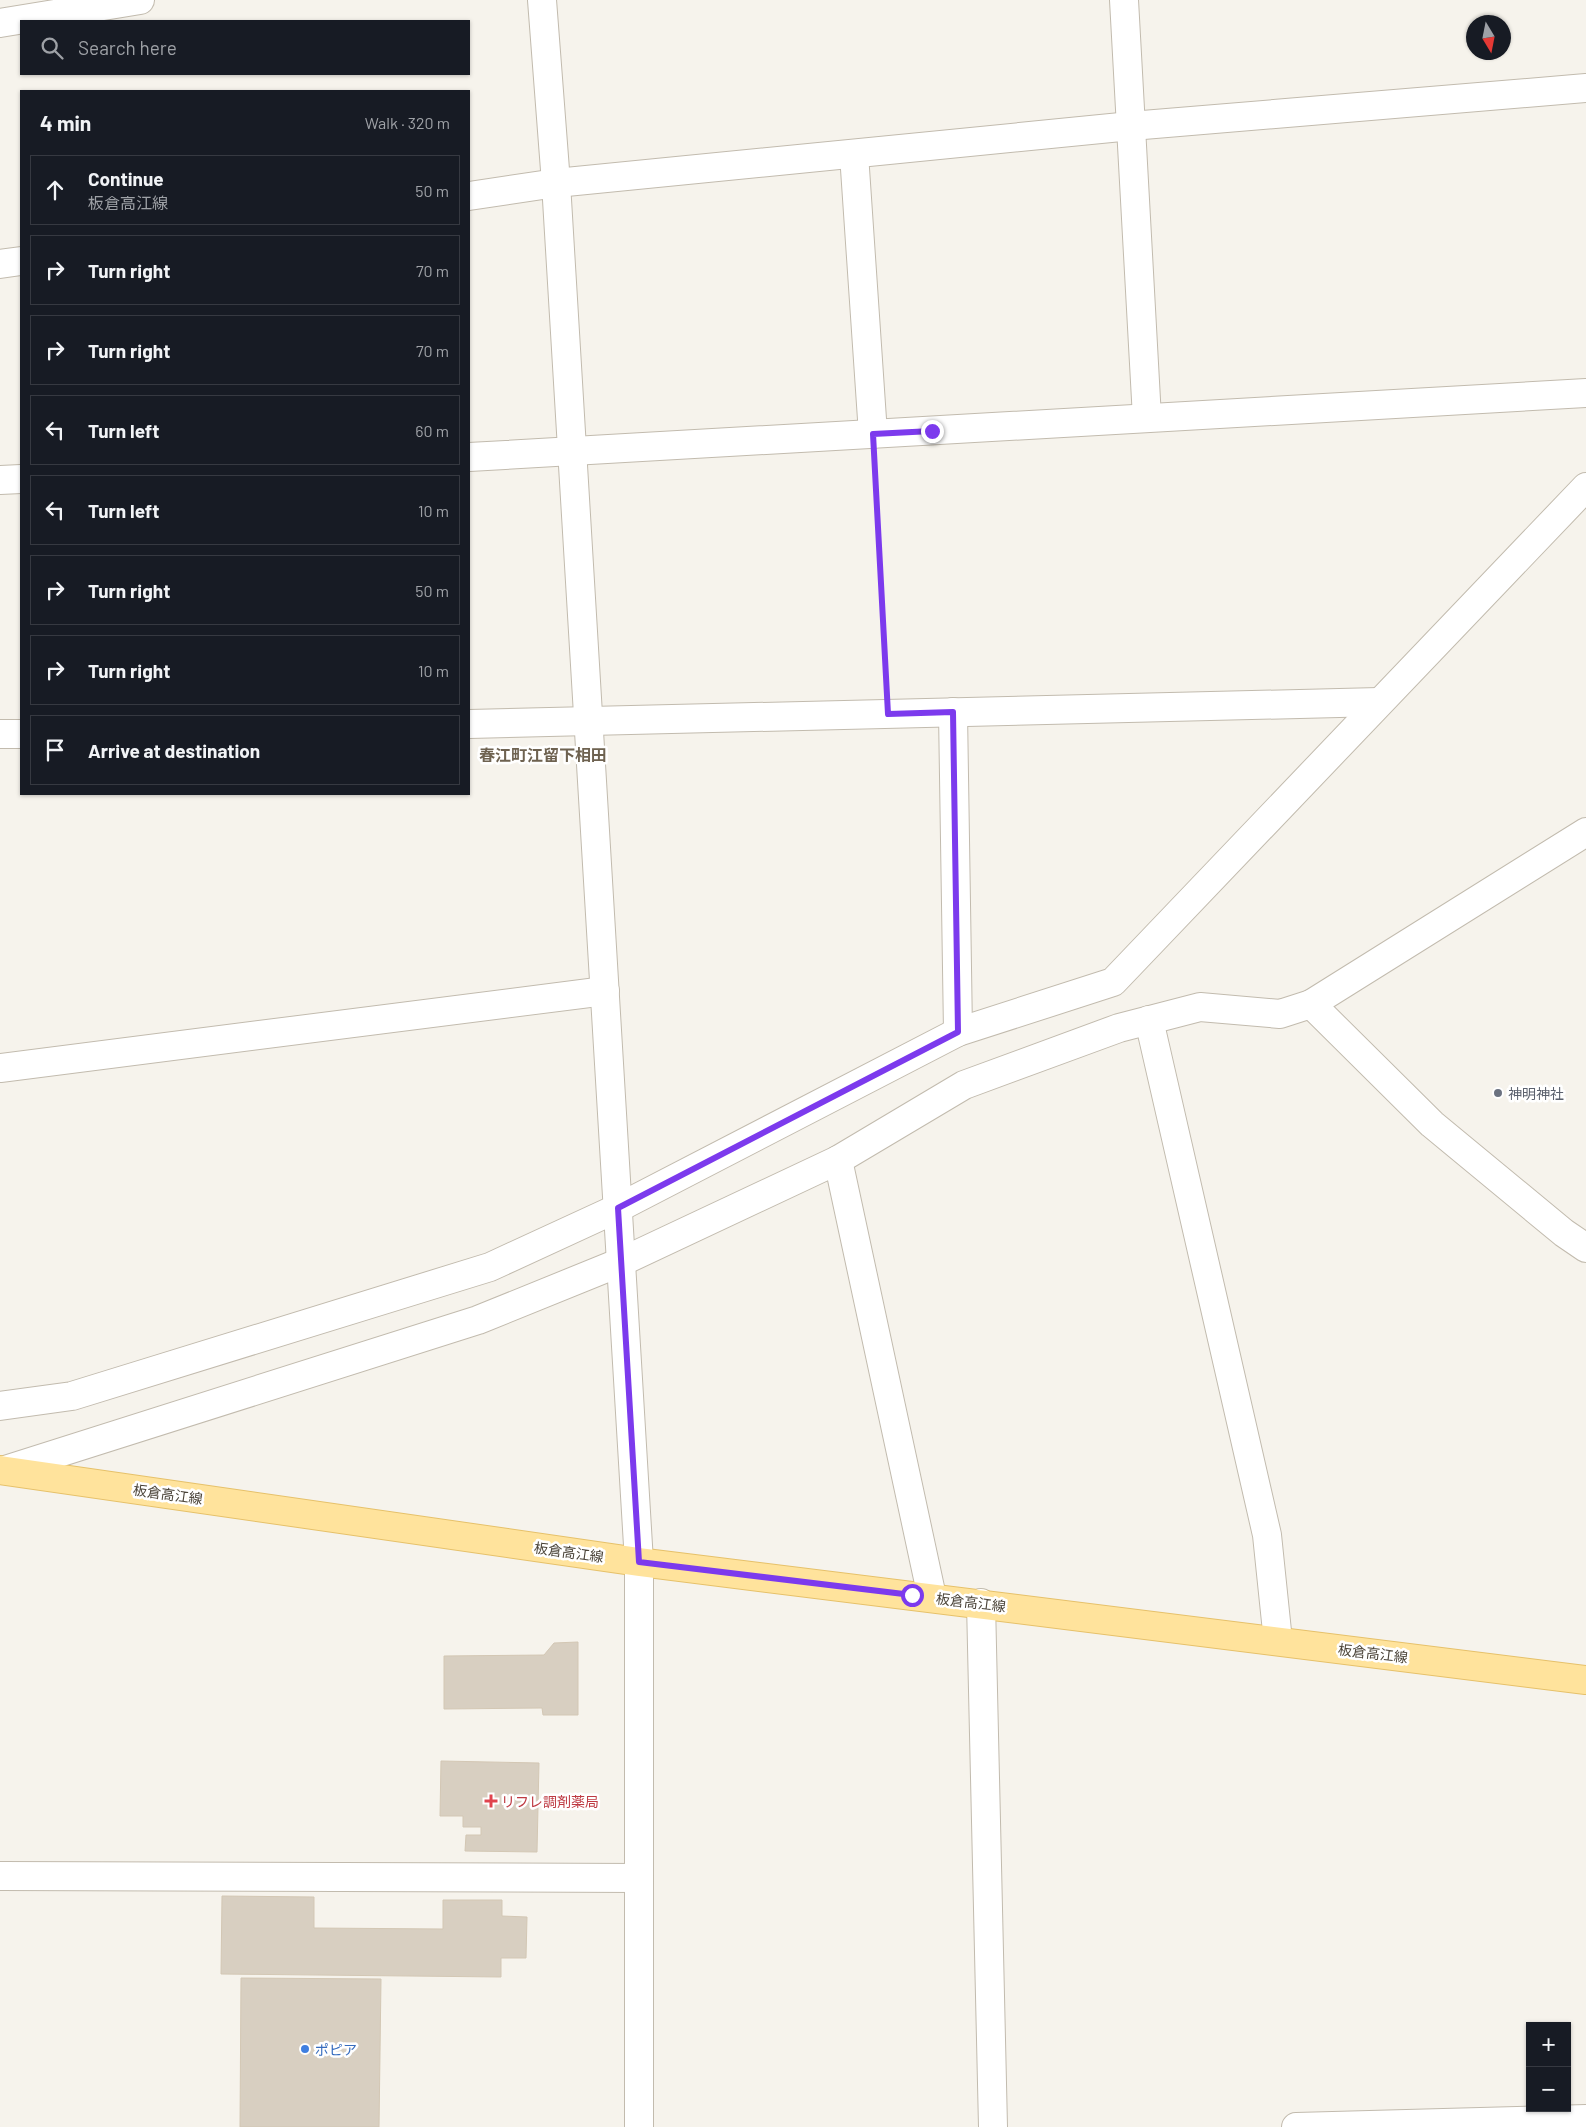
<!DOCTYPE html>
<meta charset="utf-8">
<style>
body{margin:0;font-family:Barlow,"Noto Sans JP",sans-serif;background:#20242c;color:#f1f3f6}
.controls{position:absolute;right:15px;bottom:15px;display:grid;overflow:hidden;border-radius:0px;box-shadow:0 1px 4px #0004}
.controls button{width:45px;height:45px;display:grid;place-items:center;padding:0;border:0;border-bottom:1px solid #363941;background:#171b24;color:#f1f3f6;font:25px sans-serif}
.compass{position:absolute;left:1466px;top:15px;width:45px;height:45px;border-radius:50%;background:#171b24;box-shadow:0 1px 4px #0004;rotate:170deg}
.stop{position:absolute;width:15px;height:15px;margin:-11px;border:4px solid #7c3aed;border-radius:50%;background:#fff}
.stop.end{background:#7c3aed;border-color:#fff;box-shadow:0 1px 5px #0008}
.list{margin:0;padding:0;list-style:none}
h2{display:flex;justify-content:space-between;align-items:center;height:65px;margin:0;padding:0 20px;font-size:21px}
h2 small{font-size:16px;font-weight:400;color:#9ea1a6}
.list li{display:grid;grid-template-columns:32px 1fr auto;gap:15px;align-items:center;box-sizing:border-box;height:70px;margin:0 10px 10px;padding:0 10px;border:1px solid #363941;border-radius:0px}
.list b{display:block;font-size:19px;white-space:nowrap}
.list p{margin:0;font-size:16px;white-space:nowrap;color:#9ea1a6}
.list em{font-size:16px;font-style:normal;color:#9ea1a6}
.icon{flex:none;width:28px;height:28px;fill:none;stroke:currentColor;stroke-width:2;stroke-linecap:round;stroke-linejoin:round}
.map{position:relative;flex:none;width:1586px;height:2127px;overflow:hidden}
.search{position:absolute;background:#171b24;box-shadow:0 1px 4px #0004;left:20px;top:20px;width:450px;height:55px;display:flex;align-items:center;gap:12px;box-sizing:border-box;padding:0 18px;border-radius:0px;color:#9ea1a6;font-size:19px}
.panel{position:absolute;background:#171b24;box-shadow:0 1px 4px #0004;left:20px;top:90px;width:450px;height:705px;border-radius:0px}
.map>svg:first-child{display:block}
</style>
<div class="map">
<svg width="1586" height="2127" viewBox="0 0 1586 2127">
<rect width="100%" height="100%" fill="#f6f3ec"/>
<g fill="#d8cfc1" stroke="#d3c7b4">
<polygon points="578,1642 578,1715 543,1715 542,1708 444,1709 444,1656 544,1655 554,1643"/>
<polygon points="441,1761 539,1763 537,1852 465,1851 466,1835 481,1835 481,1827 463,1827 463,1816 440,1816"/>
<polygon points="222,1896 314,1897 314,1928 443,1929 443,1900 502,1900 502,1916 527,1917 526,1958 501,1958 501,1977 221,1974"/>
<polygon points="241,1978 381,1979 379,2127 240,2127"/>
</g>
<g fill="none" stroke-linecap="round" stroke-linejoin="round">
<defs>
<g id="minor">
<polyline points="542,0 556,183 639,1562 639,2127"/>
<polyline points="1124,0 1147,418"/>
<polyline points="0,23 140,0"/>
<polyline points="854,154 873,434"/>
<polyline points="469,196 556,183 1131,126 1586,88"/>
<polyline points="0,264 21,261"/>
<polyline points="469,457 1586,393"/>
<polyline points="0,480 21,479"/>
<polyline points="953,712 958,1032"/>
<polyline points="469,724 1379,702"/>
<polyline points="0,734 21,734"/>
<polyline points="1311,1004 1432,1124 1564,1233 1586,1248"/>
<polyline points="1149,1020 1267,1535 1278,1641"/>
<polyline points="0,1068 605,991"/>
<polyline points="838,1160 932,1597"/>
<polyline points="0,1406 72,1396 490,1267 618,1208 958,1032 1113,982 1586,487"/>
<polyline points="5,1470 478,1320 621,1262 838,1160 964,1085 1119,1028 1200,1007 1280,1014 1311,1004 1586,832"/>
<polyline points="981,1603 993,2127"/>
<polyline points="0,1876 639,1878"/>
<polyline points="1296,2127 1586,2119"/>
</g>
<polyline id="major" points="0,1470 639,1562 1586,1680"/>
</defs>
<use href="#minor" stroke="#c2bbae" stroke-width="30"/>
<use href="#major" stroke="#e6c16a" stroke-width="30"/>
<polyline stroke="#c4b79f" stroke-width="3" stroke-dasharray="2.5 2.5" stroke-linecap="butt" points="875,465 886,681"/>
<use href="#minor" stroke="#fff" stroke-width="28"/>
<use href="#major" stroke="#ffe39c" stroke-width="28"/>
</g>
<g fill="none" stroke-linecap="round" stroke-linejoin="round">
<polyline stroke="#7c3aed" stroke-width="6" points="912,1595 639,1562 618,1208 958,1032 953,712 888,714 873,434 932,431"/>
</g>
<circle fill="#6b7280" stroke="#fff" stroke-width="2" cx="1498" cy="1093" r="5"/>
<path fill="#e0444e" stroke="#fff" stroke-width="2" d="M488.5 1793.5h5v5h5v5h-5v5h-5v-5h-5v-5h5z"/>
<circle fill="#3f7fe0" stroke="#fff" stroke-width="2" cx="305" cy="2049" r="5"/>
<g text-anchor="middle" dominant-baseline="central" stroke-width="5" stroke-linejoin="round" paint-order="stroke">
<g font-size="14" fill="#5b616d" stroke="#fff" text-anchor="start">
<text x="1508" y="1093">神明神社</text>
</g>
<g font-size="14" fill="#4b4439" stroke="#fff">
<text transform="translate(168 1494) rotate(8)">板倉高江線</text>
<text transform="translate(569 1552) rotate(8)">板倉高江線</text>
<text transform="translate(971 1602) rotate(7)">板倉高江線</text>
<text transform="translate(1373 1653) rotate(7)">板倉高江線</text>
</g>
<g font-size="14" fill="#be3a42" stroke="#fff" text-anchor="start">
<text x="501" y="1801">リフレ調剤薬局</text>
</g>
<g font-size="14" fill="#366cbe" stroke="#fff" text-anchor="start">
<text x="315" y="2049">ポピア</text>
</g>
<g font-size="16" font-weight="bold" fill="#6e6250" stroke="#fff">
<text x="543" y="754">春江町江留下相田</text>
</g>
</g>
</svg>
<div class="controls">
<button>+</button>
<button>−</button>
</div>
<svg class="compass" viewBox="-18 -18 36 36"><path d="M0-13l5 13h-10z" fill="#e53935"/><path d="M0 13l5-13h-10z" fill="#9ea1a6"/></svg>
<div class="stop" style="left:912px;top:1595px"></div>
<div class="stop end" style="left:932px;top:431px"></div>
<div class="search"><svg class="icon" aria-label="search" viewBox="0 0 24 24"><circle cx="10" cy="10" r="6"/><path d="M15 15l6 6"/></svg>Search here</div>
<section class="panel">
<h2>4 min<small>Walk · 320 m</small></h2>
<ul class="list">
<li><svg class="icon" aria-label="ahead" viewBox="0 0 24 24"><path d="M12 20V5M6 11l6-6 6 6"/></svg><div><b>Continue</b><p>板倉高江線</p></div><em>50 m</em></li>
<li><svg class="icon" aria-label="right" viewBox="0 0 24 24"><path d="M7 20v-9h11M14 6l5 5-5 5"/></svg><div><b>Turn right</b></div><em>70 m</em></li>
<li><svg class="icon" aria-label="right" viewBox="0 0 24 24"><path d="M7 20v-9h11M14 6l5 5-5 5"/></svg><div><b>Turn right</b></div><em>70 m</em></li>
<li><svg class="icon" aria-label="left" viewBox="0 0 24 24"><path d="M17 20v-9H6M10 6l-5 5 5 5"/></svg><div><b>Turn left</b></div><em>60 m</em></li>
<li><svg class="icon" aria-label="left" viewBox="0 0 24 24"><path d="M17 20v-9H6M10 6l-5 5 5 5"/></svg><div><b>Turn left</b></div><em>10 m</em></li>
<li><svg class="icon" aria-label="right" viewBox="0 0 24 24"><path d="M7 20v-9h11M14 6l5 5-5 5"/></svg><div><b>Turn right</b></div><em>50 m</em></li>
<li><svg class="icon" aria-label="right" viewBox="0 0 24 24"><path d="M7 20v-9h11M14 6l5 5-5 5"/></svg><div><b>Turn right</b></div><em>10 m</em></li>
<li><svg class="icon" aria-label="arrive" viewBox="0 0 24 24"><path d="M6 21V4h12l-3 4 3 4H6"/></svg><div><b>Arrive at destination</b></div></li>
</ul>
</section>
</div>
